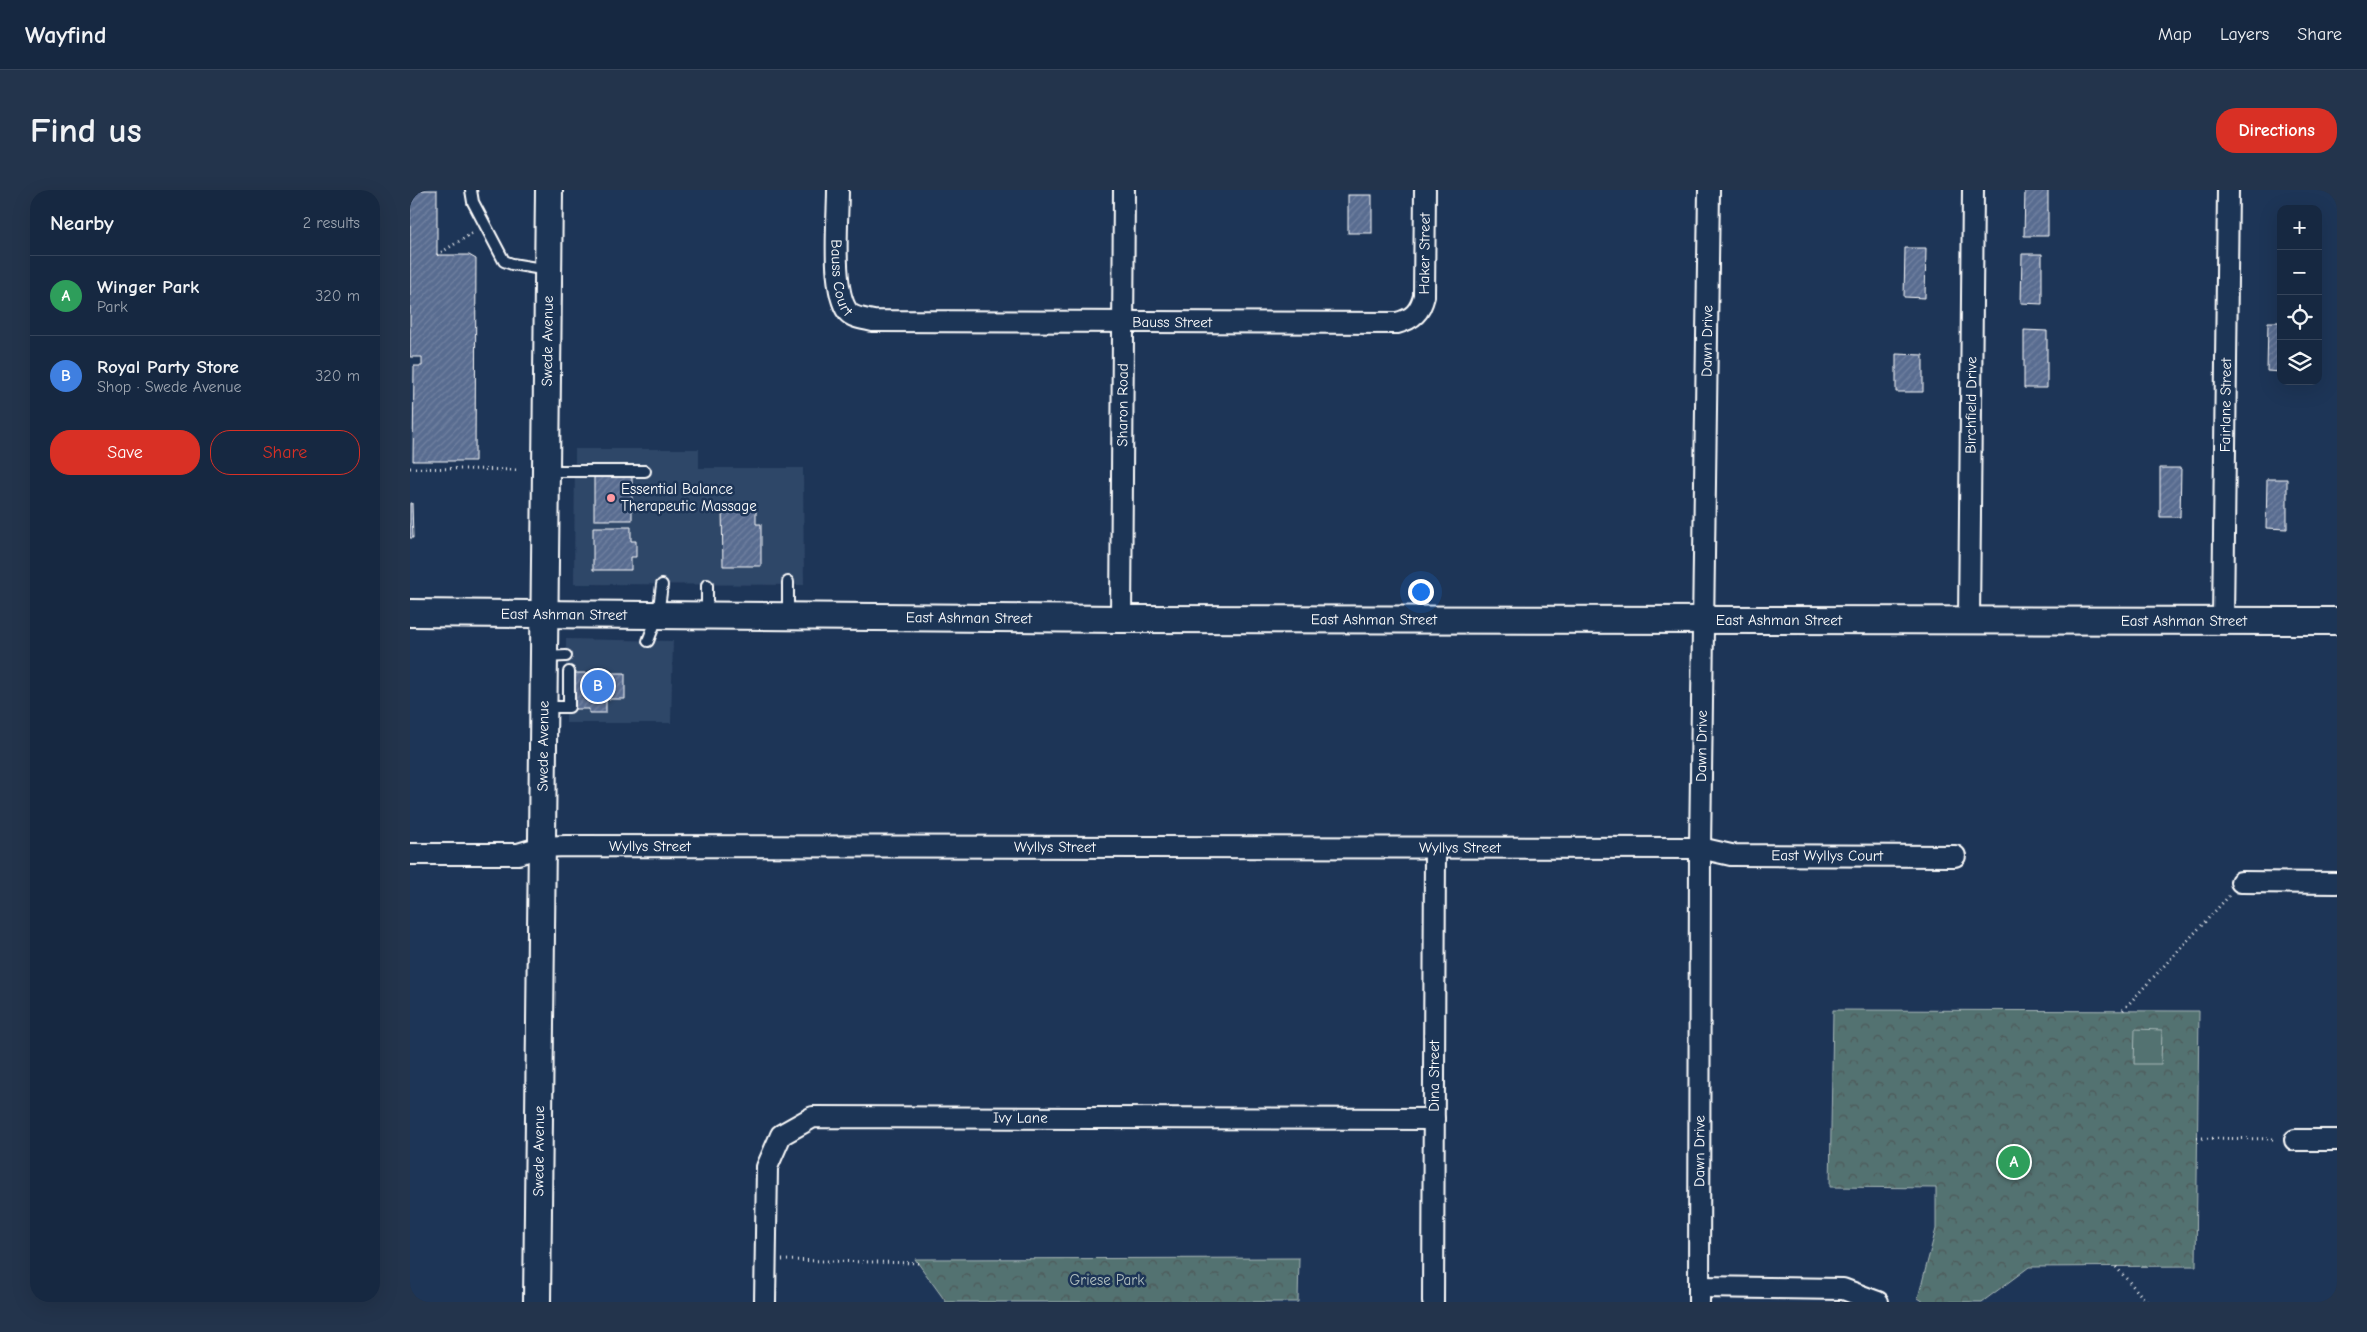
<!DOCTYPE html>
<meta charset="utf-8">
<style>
body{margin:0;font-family:"Comic Neue",sans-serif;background:#23344c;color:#f1f3f6}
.controls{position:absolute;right:15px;top:15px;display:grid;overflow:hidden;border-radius:10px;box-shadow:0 5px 20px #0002}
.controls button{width:45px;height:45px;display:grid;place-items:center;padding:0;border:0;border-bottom:1px solid #35445a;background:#162841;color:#f1f3f6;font:25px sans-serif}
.you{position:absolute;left:1010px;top:401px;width:18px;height:18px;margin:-12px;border:4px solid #fff;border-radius:50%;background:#1a73e8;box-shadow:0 0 0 8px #1a73e833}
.badge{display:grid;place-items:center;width:32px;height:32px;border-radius:50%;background:#d93025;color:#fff;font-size:16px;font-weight:700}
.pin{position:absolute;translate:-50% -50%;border:2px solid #fff;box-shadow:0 1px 5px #0006}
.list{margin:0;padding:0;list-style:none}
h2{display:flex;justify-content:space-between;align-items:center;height:65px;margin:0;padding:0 20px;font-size:21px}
h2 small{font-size:16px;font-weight:400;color:#9ea6b1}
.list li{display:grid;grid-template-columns:32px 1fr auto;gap:15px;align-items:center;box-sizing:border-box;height:80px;padding:0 20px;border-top:1px solid #35445a}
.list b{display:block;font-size:19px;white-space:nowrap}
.list p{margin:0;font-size:16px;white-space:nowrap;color:#9ea6b1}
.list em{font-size:16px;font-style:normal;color:#9ea6b1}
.actions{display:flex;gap:10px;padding:15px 20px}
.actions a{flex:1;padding:11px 0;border:1px solid #d93025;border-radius:20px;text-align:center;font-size:18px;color:#d93025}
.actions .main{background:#d93025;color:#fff}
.icon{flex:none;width:28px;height:28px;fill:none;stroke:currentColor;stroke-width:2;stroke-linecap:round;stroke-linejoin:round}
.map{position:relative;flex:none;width:1927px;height:1112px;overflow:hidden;border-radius:20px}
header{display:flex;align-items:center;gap:30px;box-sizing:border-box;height:70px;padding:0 25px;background:#162841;border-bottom:1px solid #35445a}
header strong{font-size:24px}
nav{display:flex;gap:28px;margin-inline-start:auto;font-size:18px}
.intro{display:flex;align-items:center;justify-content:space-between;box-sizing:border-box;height:120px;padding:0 30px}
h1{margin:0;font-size:35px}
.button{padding:12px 22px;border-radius:20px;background:#d93025;color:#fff;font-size:18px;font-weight:700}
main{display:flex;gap:30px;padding:0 30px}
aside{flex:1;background:#162841;border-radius:20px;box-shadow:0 5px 20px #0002}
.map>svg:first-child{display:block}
</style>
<header>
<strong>Wayfind</strong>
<nav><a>Map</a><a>Layers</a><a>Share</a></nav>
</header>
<div class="intro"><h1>Find us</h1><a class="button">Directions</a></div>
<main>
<aside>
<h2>Nearby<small>2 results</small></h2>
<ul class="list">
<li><span class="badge" style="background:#2e9e5b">A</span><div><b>Winger Park</b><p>Park</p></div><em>320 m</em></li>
<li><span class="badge" style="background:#3f7fe0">B</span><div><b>Royal Party Store</b><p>Shop · Swede Avenue</p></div><em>320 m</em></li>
</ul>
<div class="actions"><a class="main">Save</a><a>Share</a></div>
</aside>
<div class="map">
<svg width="1927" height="1112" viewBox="0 0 1927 1112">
<defs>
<pattern id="forest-crowns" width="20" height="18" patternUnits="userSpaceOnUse" patternTransform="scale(1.25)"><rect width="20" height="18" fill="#537271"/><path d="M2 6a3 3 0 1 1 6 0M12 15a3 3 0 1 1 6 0" fill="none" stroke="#4e5959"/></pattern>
<pattern id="building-hatch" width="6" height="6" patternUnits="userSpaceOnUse" patternTransform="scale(1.25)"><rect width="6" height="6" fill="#596c90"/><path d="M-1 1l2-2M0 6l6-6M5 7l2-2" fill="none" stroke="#7282a1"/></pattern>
</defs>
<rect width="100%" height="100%" fill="#1d3557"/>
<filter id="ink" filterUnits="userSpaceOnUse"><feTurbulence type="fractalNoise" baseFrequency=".02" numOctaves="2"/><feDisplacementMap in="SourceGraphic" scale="10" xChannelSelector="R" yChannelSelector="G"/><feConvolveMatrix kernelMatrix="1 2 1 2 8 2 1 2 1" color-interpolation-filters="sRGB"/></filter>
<g filter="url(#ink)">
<g fill="#2f4668">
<polygon points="165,259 289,259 289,278 393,278 394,395 164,394"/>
<polygon points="156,449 263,451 261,533 156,533"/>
</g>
<g fill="url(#forest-crowns)" stroke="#a9b8b8">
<polygon points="1423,820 1789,821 1786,1076 1619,1077 1572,1112 1514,1112 1508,1108 1526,1039 1526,998 1420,997"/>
<polygon points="889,1068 888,1112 536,1112 505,1069"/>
</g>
<polygon fill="#537271" stroke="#a9b8b8" points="1725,839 1752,840 1751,874 1724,874"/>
<g fill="url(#building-hatch)" stroke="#fff">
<polygon points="0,0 27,0 27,65 59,65 66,69 65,271 3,271 4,176 12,176 12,167 0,167"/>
<polygon points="1615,0 1638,0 1638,46 1614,46"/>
<rect x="938" y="5" width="24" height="38"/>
<polygon points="1495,58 1516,58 1515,108 1494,107"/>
<polygon points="1612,64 1632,64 1632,114 1611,113"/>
<polygon points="1858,132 1871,132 1871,182 1857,181"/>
<polygon points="1614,140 1637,141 1637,198 1614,198"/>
<polygon points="1486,164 1513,165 1513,202 1486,202"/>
<polygon points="1750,278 1771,278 1770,327 1750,327"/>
<rect x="184" y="287" width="38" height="43"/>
<polygon points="1857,289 1877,289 1877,339 1856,338"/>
<polygon points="0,313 2,313 3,348 0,348"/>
<polygon points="346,315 346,334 351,334 351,376 313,376 312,316"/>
<polygon points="183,337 221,337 221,351 226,351 226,367 221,367 221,380 183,380"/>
<polygon points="162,483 215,483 215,509 196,509 196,523 179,523 179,519 162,519"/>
</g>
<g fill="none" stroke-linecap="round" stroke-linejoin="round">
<defs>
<g id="service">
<polyline points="61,0 63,12 94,71 102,74 138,80"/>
<polyline points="137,281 235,281"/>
<polyline points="297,424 297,395"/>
<polyline points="378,426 378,392"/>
<polyline points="238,451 248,425 252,395"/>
<polyline points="135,467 156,466"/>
<polyline points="134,517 159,517 159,482"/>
</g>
<g id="minor">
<path id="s1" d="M 428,0 C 428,29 421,100 438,122 C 443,128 455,129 463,131 L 987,133 C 1003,129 1010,122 1014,106 L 1015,0"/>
<path id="s2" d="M 711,429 L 714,0"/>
<path id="s3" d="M 1559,431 L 1563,0"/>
<path id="s4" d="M 1813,431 L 1818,0"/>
<path id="s5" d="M 0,664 L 108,664 L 131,657 L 156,656 L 1290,658 L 1321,665 L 1545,666"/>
<polyline points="1831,692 1927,693"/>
<polyline points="1885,950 1927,950"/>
<polyline points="1289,1097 1433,1099 1468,1112"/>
<path id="s6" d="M 355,1112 L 357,977 L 371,945 L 403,927 L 1024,929"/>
<path id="s7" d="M 1023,1112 L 1025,659"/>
<path id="s8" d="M 1289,1112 L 1290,658 L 1299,0"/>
</g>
<g id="tertiary">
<path id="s9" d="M 0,423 L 711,429 L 1927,431"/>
<path id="s10" d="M 127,1112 L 139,0"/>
</g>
</defs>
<use href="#service" stroke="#fff" stroke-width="14"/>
<use href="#minor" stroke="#fff" stroke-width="24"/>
<use href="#tertiary" stroke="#fff" stroke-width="30"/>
<g stroke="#fff" stroke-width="3" stroke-dasharray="1 4" stroke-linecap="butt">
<polyline points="27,65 64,42"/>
<polyline points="0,278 106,280"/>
<polyline points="1713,820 1819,706"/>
<polyline points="1787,948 1867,949"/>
<polyline points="372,1070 509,1073"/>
<polyline points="1706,1077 1737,1112"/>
</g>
<use href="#service" stroke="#1d3557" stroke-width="10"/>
<use href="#minor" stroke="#1d3557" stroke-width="20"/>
<use href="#tertiary" stroke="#1d3557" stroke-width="26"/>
</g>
</g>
<circle fill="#ff9aa2" stroke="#1d3557" stroke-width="2" cx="201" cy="308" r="5"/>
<g text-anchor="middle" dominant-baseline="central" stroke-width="5" stroke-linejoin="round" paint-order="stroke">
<g font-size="15" fill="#fff" stroke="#1d3557">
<text stroke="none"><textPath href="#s1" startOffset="758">Haker Street</textPath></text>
<text stroke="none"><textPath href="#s1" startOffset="88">Bauss Court</textPath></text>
<text stroke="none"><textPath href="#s1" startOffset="450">Bauss Street</textPath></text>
<text stroke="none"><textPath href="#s10" startOffset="961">Swede Avenue</textPath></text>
<text stroke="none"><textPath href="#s8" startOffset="961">Dawn Drive</textPath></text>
<text stroke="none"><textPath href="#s2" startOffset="214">Sharon Road</textPath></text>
<text stroke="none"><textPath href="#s3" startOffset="216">Birchfield Drive</textPath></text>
<text stroke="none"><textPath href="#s4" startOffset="216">Fairlane Street</textPath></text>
<text stroke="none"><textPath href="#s9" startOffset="154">East Ashman Street</textPath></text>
<text stroke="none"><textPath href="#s9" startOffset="559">East Ashman Street</textPath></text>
<text stroke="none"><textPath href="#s9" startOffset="964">East Ashman Street</textPath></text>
<text stroke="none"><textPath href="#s9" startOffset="1369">East Ashman Street</textPath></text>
<text stroke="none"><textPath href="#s9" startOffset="1774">East Ashman Street</textPath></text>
<text stroke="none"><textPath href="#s10" startOffset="556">Swede Avenue</textPath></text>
<text stroke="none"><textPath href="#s8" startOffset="556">Dawn Drive</textPath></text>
<text stroke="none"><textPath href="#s5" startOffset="241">Wyllys Street</textPath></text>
<text stroke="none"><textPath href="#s5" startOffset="646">Wyllys Street</textPath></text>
<text stroke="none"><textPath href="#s5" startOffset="1051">Wyllys Street</textPath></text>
<text stroke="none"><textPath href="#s5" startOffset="1419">East Wyllys Court</textPath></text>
<text stroke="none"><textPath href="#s7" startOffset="226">Dina Street</textPath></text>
<text stroke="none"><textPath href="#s6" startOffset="414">Ivy Lane</textPath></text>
<text stroke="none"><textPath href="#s10" startOffset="151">Swede Avenue</textPath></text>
<text stroke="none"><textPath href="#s8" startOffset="151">Dawn Drive</textPath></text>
</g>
<g font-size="15" fill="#fff" stroke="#1d3557" text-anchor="start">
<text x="211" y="299">Essential Balance<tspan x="211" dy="17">Therapeutic Massage</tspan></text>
</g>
<g font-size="15" fill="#b2c0bf" stroke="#1d3557">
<text x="697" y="1090">Griese Park</text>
</g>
</g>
</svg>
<div class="controls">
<button>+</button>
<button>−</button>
<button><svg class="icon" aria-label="locate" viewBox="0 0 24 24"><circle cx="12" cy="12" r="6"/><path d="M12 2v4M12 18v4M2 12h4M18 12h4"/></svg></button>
<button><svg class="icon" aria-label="layers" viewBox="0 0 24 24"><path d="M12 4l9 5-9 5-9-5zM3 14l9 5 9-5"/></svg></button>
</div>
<div class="you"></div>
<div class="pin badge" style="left:1604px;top:972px;background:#2e9e5b">A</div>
<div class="pin badge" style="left:188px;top:496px;background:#3f7fe0">B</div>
</div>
</main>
